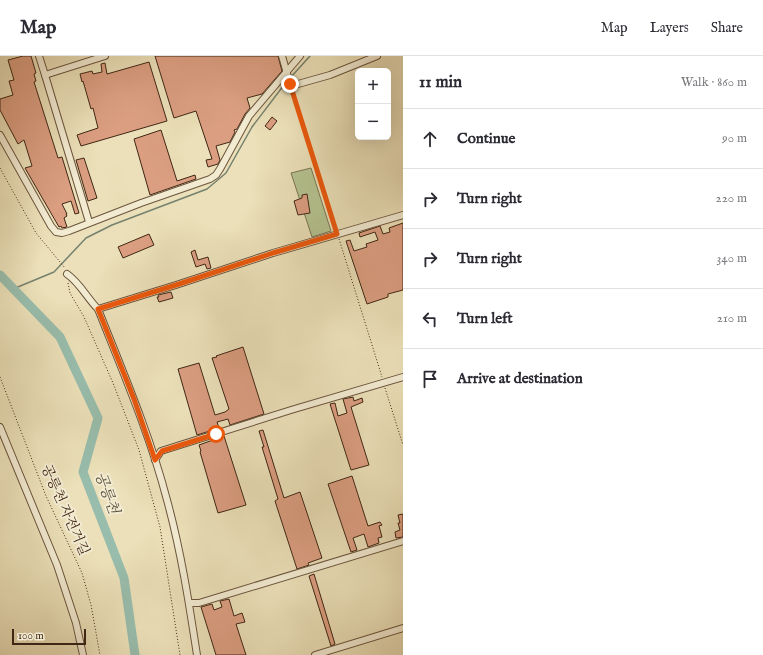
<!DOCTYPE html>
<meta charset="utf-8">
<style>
body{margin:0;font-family:"IM FELL English","Noto Serif KR",serif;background:#f2f2f3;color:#2b2b33}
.controls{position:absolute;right:12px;top:12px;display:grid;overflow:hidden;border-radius:6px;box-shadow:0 4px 16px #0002}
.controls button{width:36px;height:36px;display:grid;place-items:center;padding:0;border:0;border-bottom:1px solid #e1e1e2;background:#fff;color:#2b2b33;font:20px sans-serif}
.scale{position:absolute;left:12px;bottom:10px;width:74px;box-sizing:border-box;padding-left:4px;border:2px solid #402614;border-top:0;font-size:11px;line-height:14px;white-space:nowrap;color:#402614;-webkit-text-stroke:3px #f2ebd2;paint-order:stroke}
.stop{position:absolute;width:12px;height:12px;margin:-9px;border:3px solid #ea580c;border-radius:50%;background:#fff}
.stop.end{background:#ea580c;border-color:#fff;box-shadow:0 1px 4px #0008}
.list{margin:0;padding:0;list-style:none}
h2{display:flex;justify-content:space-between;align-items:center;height:52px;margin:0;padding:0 16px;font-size:17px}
h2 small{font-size:13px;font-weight:400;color:#7c7c81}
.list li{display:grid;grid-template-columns:26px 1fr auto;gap:12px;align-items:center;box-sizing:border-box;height:60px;padding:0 16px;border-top:1px solid #e1e1e2}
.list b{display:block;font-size:15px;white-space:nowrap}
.list em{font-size:13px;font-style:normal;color:#7c7c81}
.icon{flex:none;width:22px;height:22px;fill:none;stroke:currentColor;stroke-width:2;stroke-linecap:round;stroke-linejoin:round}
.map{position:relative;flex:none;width:403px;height:599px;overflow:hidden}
header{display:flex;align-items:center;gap:24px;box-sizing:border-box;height:56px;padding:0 20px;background:#fff;border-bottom:1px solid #e1e1e2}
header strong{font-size:19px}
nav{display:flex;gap:22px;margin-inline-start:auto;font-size:14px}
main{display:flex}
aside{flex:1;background:#fff}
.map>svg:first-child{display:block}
</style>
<header>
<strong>Map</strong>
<nav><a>Map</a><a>Layers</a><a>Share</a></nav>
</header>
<main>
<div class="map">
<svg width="403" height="599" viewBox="0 0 403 599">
<rect width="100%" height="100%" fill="#ebe0b9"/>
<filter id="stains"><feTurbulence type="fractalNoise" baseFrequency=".005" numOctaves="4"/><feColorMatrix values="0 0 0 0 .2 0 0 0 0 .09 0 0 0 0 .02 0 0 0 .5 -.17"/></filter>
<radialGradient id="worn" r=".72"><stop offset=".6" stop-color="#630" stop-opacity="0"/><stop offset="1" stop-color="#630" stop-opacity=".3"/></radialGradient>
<polygon fill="#b5c391" stroke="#7a7452" points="311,112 331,175 312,181 291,117"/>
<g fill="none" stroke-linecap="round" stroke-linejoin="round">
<g stroke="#75816f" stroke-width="1.5">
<polyline points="291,21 310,0"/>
<polyline points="13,233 54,216 86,182 112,169 207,133 226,117 252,71 287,25"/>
</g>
<polyline stroke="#98bdac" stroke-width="9" points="0,219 60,281 98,362 83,416 124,522 135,599"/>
</g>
<g fill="#db9e81" stroke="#402614">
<polygon points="23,0 31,0 36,17 34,18 36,25 34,26 58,102 62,101 79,157 75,158 71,145 62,148 67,158 66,158 67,160 64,162 67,171 62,172 61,170 59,171 25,112 32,110 24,84 18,88 0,54 0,43 13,39 9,25 14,24 8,4"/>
<polygon points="155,0 278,0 282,15 262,38 247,42 250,52 245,58 237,73 234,74 235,76 230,86 216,90 220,104 218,108 208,111 206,104 212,103 196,55 174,62"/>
<polygon points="149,6 167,65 81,90 77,79 98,72 93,52 91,53 83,25 82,26 80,18 92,15 93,18 102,16 101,8 105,7 107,18"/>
<polygon points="272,61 277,65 270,74 265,70"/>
<polygon points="161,74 177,125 195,119 196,123 150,139 134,83"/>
<polygon points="84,102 97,142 88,145 76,104"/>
<polygon points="307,138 310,157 298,159 294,145 302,142 302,139"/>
<polygon points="403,167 403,234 388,238 388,241 367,248 346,185 350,184 354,195 367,191 366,188 378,184 375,176 360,181 359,177 380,170 383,178 390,176 389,172"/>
<polygon points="149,178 154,189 123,202 118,191"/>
<polygon points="195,194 198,204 208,201 211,212 207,213 205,208 196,211 191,196"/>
<polygon points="171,236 173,242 159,246 157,241 159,241 158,239"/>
<polygon points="243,291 264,358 230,369 228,363 217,366 219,372 197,379 178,313 199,307 215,359 225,356 229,353 212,302 217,301 216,300"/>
<polygon points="353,341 354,345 362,342 363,346 351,351 369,409 351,414 330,348 335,347 338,360 347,357 343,343"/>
<polygon points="263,374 284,442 300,436 322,502 308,507 309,509 297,513 275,445 278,443 262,391 264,391 259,375"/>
<polygon points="224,380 246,449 218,457 200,396 201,395 199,389"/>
<polygon points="352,420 368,470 380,466 382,469 379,470 382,481 378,482 379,487 368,491 364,478 353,482 357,494 351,496 328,428"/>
<polygon points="403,458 403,481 396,482 395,476 400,474 398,467 400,467 398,459"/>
<polygon points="314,518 335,588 331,590 309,520"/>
<polygon points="229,543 234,560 242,557 245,566 236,568 246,599 216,599 201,551 212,548 214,554 222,551 220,545"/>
</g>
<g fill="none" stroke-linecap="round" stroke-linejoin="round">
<defs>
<g id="minor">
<polyline points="39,0 45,19 105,0"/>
<polyline points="282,0 290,28"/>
<polyline points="45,19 89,166"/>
<polyline points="291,30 330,19 377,0"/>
<polyline points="0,79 51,170 56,176 62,177 69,175 141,147 210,123 216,119 220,113 249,60 300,0"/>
<path d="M 67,218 C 80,227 87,242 98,253 C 123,316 150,379 167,444 C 181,495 189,547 197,599"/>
<polyline points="98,253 176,229 273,197 403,159"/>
<polyline points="0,371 57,509 76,567 83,599"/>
<polyline points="155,404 161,395 291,354 403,321"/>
<polyline points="189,547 199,547 403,485"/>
<polyline points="315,599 403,572"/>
</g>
</defs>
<use href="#minor" stroke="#6b543d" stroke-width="8"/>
<g stroke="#402614" stroke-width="1" stroke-dasharray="1 2" stroke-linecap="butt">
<polyline points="293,36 335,172"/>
<polyline points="0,112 36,177 65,212"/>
<polyline points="339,183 382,321"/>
<polyline points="68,227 70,237 84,261 113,327 139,394 160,471 180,599"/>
<polyline points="0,321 46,440 82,517 91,549 100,599"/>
<polyline points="385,332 403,389"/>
</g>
<use href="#minor" stroke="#f2ebd2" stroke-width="6"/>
</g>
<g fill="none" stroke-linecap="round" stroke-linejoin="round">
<polyline stroke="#ea580c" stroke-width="5" points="216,378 162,395 155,404 134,343 98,253 176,229 273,197 337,178 290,28"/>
</g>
<g text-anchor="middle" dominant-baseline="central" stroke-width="4" stroke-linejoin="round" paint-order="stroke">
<g font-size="14" fill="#402614" stroke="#f2ebd2">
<text transform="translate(65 454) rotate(66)">공릉천 자전거길</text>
</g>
<g font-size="15" font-style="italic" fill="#564c3a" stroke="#f2ebd2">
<text transform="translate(107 437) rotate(70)">공릉천</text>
</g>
</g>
<rect width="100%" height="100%" filter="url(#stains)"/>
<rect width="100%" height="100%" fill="url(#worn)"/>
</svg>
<div class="controls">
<button>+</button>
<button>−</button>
</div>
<div class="scale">100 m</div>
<div class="stop" style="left:216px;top:378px"></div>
<div class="stop end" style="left:290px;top:28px"></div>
</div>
<aside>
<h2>11 min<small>Walk · 860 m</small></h2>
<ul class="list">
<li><svg class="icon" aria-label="ahead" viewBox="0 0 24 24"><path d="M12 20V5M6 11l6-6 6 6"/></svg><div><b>Continue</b></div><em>90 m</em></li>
<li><svg class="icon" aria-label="right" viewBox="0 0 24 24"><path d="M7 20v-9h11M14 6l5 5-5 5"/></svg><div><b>Turn right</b></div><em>220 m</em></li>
<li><svg class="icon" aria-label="right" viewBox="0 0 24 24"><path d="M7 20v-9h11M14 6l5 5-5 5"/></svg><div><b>Turn right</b></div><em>340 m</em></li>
<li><svg class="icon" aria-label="left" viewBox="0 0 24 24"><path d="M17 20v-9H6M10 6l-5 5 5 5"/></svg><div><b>Turn left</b></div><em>210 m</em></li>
<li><svg class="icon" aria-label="arrive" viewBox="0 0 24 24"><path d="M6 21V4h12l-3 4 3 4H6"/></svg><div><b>Arrive at destination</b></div></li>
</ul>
</aside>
</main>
